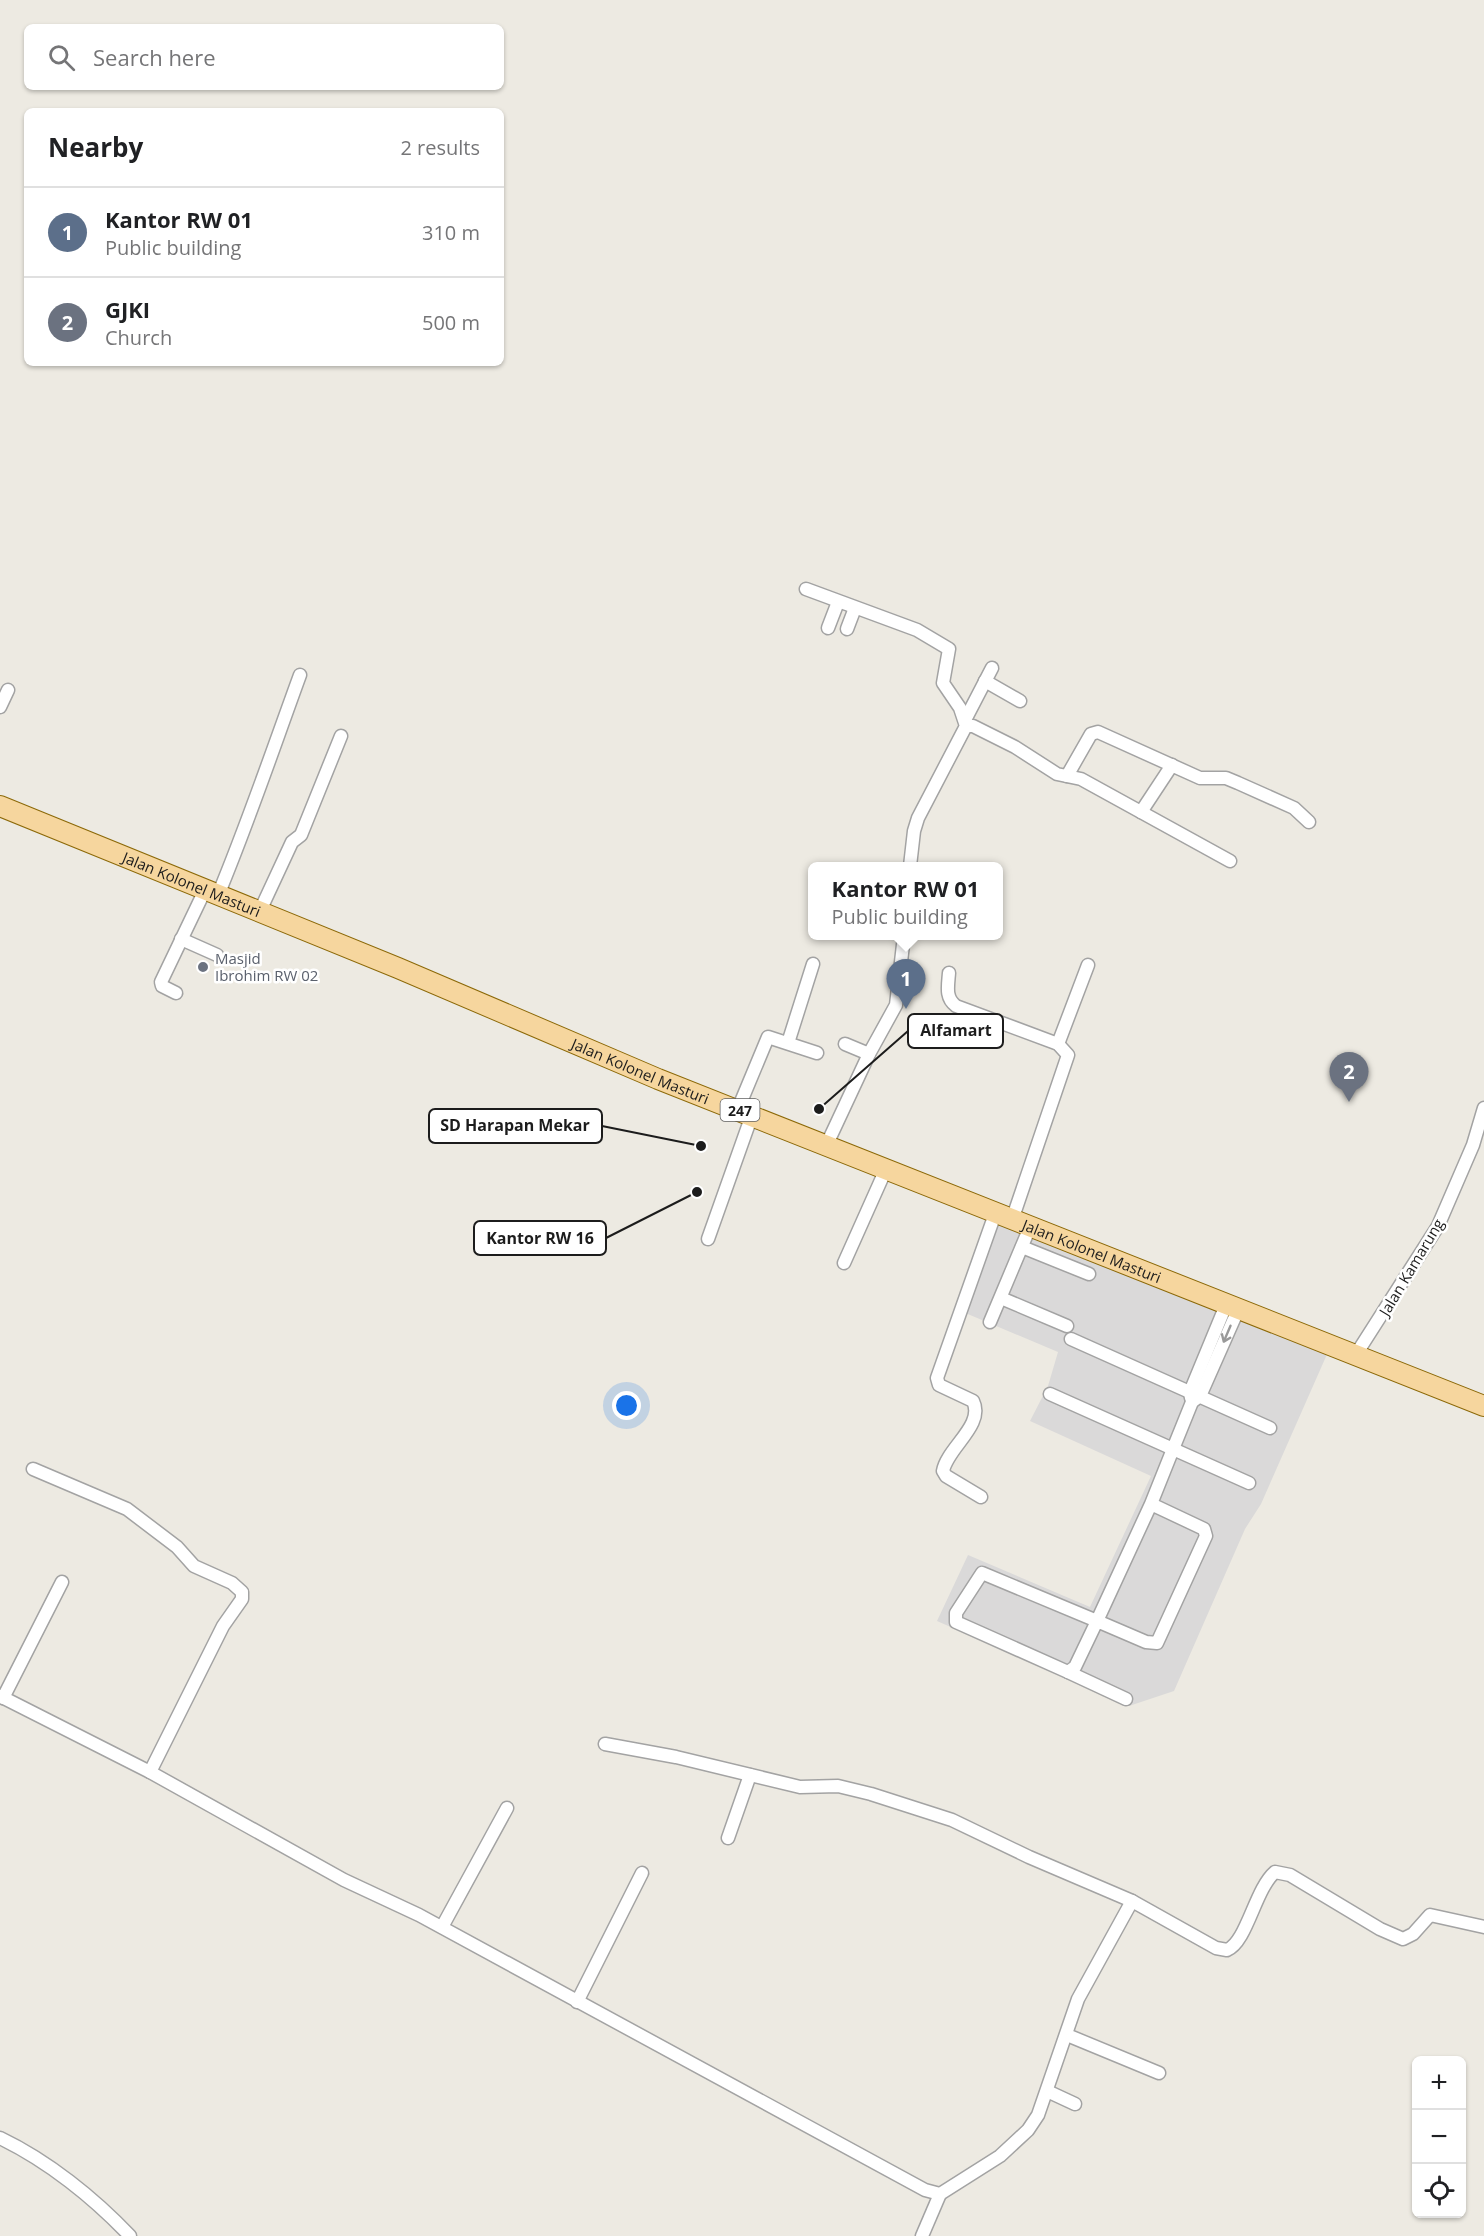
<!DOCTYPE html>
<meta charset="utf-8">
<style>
body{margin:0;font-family:"Open Sans",sans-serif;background:#f2f2f2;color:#202124}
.controls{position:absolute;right:18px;bottom:18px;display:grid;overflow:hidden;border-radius:9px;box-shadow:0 2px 4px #0004}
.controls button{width:54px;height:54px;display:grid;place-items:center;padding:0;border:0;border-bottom:2px solid #e0e0e0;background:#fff;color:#202124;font:30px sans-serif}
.you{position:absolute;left:627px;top:1406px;width:21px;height:21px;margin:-15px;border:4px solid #fff;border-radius:50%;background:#1a73e8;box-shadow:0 0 0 9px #1a73e833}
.badge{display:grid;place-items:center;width:39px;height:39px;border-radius:50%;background:#111827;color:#fff;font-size:20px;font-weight:700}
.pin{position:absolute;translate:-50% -50px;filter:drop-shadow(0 2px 3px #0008)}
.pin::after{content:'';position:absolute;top:32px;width:21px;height:18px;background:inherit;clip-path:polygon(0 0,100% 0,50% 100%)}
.popup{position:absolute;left:808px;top:862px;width:195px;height:78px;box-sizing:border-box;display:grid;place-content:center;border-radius:9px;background:#fff;filter:drop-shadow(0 2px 4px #0005);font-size:20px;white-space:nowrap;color:#757577}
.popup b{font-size:22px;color:#202124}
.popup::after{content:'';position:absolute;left:50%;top:100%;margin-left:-12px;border:12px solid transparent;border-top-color:#fff}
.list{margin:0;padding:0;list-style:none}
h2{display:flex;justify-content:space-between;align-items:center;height:78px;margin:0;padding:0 24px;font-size:26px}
h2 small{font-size:20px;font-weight:400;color:#757577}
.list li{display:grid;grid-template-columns:39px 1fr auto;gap:18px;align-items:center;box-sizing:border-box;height:90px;padding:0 24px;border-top:2px solid #e0e0e0}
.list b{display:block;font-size:22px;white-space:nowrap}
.list p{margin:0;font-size:20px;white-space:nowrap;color:#757577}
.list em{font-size:20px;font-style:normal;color:#757577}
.icon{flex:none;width:33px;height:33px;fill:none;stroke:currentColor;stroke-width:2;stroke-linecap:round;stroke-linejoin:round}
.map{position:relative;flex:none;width:1484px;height:2236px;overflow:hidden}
.search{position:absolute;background:#fff;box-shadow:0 2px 4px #0004;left:24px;top:24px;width:480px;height:66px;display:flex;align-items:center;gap:15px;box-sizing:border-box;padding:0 21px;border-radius:9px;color:#757577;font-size:22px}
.panel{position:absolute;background:#fff;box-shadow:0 2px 4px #0004;left:24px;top:108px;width:480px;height:258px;border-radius:9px}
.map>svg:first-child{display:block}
</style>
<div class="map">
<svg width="1484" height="2236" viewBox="0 0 1484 2236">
<rect width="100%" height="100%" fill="#edeae2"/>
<polygon fill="#dad9d9" points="996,1221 1328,1352 1261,1504 1245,1529 1174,1691 1129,1706 937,1621 968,1555 1090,1607 1151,1476 1030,1421 1048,1386 1058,1352 963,1312"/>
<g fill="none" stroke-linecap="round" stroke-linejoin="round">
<defs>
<g id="minor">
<polyline points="806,589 917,630 949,649 943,683 960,708 966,726 918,818 914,831 910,866"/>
<polyline points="828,628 838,602"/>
<polyline points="847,629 855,608"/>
<polyline points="985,681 1020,701"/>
<polyline points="0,707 8,690"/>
<polyline points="965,720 992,668"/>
<polyline points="966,726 973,726 1015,747 1057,774 1081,779 1230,861"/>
<polyline points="1067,776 1091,734 1098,732 1200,778 1226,778 1238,783 1294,808 1309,822"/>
<polyline points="1141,812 1172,765"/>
<path d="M 218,895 C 248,823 273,749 300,675"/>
<polyline points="259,913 292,842 301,835 341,736"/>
<polyline points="181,939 217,955"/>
<path d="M 949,973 C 948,986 945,998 956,1006 L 1058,1044 L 1068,1055 L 1012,1220"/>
<polyline points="176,993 162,986 161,982 205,890"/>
<polyline points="788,1043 813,964"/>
<polyline points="845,1044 869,1054"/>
<polyline points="1058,1044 1088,965"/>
<polyline points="738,1109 768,1037 817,1053"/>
<polyline points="827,1144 869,1054 896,1005 904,936"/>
<polyline points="708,1239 752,1115"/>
<polyline points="1022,1247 1089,1274"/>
<polyline points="844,1263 886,1169"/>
<polyline points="1001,1298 1067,1326"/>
<polyline points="990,1322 1030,1227"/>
<polyline points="1071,1339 1270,1428"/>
<polyline points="1355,1356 1438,1226 1473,1145 1484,1108"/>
<polyline points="1050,1394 1173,1449 1192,1402 1200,1396 1238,1310"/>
<polyline points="1191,1398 1190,1392 1226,1305"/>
<polyline points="33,1469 127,1509 177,1547 194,1566 232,1583 242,1592 242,1599 223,1626 150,1772"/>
<path d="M 981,1497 L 946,1476 L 943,1471 C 947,1448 985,1425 973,1401 L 939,1385 L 937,1378 L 995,1214"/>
<polyline points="1151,1504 1097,1621 982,1573 956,1613 956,1622 1068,1672 1075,1667 1097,1621 1146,1642 1157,1643 1206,1536 1204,1529 1151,1504 1173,1449 1249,1483"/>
<polyline points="1068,1672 1126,1699"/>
<path d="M 0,1696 L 150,1772 L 344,1880 L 419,1915 L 925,2190 L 940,2194 L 1000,2156 L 1028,2130 L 1038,2115 L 1078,1999 L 1132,1901 L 1216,1948 L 1227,1950 C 1247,1942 1255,1889 1275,1872 L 1290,1875 L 1380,1929 L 1403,1939 L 1413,1934 L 1430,1915 L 1484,1927"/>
<polyline points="3,1698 62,1582"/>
<polyline points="605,1744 676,1757 800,1787 838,1786 871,1794 952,1820 1029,1857 1132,1901"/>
<polyline points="728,1838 750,1775"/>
<polyline points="442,1927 507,1808"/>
<polyline points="577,2002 642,1873"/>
<polyline points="1067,2035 1159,2073"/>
<polyline points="1047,2091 1075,2104"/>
<path d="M 0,2138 C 48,2161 94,2198 130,2236"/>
<polyline points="922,2236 940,2194"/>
</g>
<g id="primary">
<path id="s1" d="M 0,806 L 398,968 L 658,1079 L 1484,1406"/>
</g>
</defs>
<use href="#minor" stroke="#a3a3a3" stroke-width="15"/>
<use href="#primary" stroke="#8c6908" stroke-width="22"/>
<use href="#minor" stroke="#fff" stroke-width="12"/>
<use href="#primary" stroke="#f6d69e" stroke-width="20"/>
</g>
<defs><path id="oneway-shaft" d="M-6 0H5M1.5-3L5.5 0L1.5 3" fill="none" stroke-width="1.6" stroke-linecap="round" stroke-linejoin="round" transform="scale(1.5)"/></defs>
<use stroke="#999" href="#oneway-shaft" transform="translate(1227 1334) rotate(113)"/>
<circle fill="#6b7280" stroke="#fff" stroke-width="2" cx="203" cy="967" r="6"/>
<g text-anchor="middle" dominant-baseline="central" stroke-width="5" stroke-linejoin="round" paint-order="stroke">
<rect fill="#fff" stroke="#606060" stroke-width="1.5" x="720.5" y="1099" width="39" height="22" rx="4.5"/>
<g font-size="14" font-weight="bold" fill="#1c1c1c">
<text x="740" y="1110">247</text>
</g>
<g font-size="15" fill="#1c1c1c" stroke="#fff">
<text stroke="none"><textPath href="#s1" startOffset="207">Jalan Kolonel Masturi</textPath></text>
<text stroke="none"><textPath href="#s1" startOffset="693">Jalan Kolonel Masturi</textPath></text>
<text stroke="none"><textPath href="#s1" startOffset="1179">Jalan Kolonel Masturi</textPath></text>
<text transform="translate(1411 1267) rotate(-59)">Jalan Kamarung</text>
</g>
<g font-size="15" fill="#5b616d" stroke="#fff" text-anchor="start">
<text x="215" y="958">Masjid<tspan x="215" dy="17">Ibrohim RW 02</tspan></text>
</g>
</g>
<path fill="none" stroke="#1c1c1c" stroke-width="2" d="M819 1109L908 1031M701 1146L602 1126M697 1192L606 1238"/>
<g fill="#1c1c1c" stroke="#fff" stroke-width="2">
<circle cx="819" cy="1109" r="6"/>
<circle cx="701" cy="1146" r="6"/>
<circle cx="697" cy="1192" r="6"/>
</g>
<g fill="#fff" stroke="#1c1c1c" stroke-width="2">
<rect x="908" y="1014" width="95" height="34" rx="6"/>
<rect x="429" y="1109" width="173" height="34" rx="6"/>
<rect x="474" y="1221" width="132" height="34" rx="6"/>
</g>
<g font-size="16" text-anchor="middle" font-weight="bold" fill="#1c1c1c">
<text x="956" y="1036">Alfamart</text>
<text x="515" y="1131">SD Harapan Mekar</text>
<text x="540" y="1244">Kantor RW 16</text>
</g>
</svg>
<div class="controls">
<button>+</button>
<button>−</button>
<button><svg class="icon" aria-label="locate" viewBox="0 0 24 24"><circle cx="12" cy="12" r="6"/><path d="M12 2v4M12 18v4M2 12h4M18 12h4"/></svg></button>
</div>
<div class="you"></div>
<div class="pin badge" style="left:906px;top:1009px;background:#5c6f8a">1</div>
<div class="popup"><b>Kantor RW 01</b>Public building</div>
<div class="pin badge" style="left:1349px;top:1102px;background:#6b7280">2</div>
<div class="search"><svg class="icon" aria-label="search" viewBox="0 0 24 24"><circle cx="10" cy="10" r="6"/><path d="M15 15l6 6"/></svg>Search here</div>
<section class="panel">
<h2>Nearby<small>2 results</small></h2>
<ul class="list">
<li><span class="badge" style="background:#5c6f8a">1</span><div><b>Kantor RW 01</b><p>Public building</p></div><em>310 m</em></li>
<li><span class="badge" style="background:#6b7280">2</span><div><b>GJKI</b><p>Church</p></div><em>500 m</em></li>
</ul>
</section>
</div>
